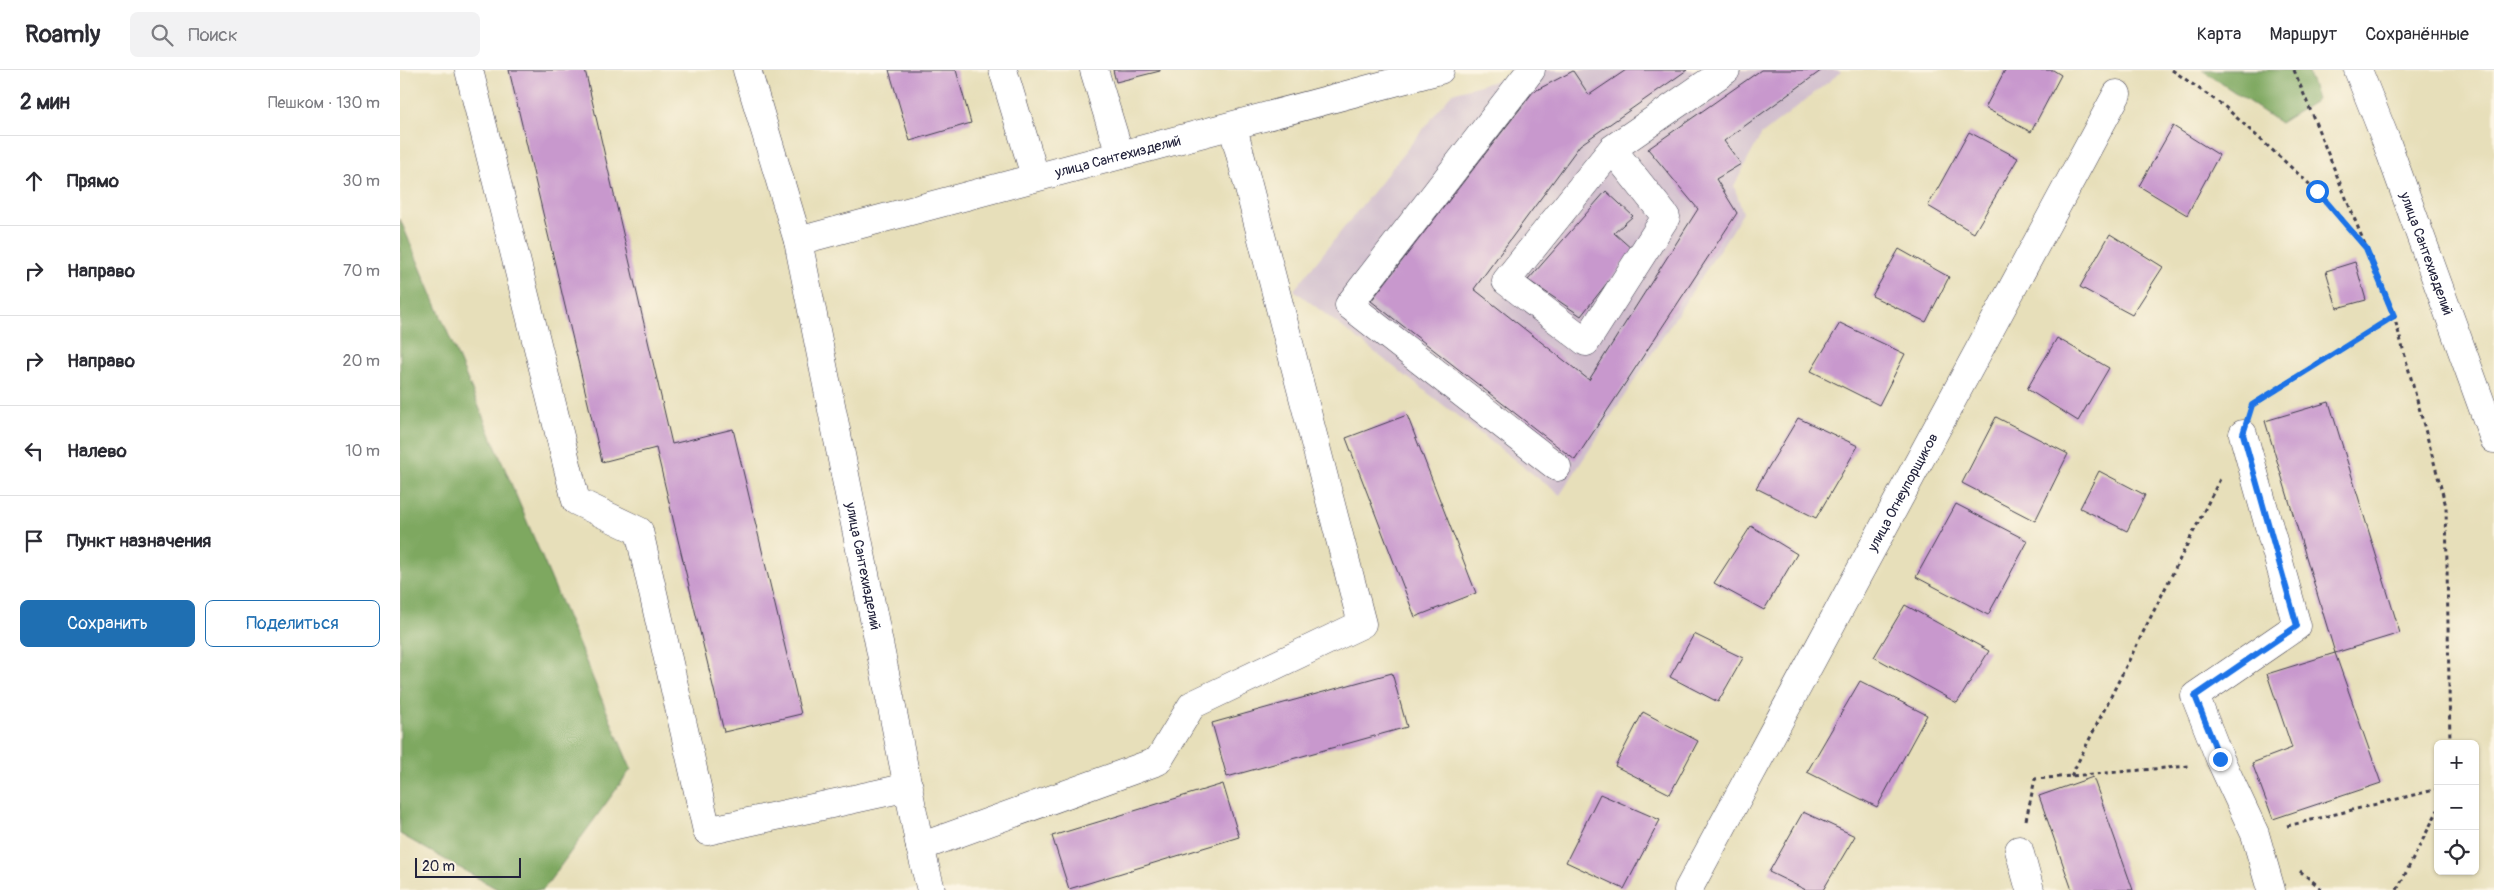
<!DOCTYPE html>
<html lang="ru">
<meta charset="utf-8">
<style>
body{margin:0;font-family:Pangolin,sans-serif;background:#f2f2f3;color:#2b2b33}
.controls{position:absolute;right:15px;bottom:15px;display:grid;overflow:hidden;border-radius:8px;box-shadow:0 1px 4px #0004}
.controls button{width:45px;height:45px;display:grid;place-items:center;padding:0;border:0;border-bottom:1px solid #e1e1e2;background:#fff;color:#2b2b33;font:25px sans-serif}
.scale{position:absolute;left:15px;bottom:12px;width:106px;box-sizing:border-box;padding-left:5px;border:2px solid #22223b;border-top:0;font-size:14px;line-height:18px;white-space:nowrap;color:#22223b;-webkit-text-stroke:4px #fcf5e5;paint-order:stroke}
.stop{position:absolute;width:15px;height:15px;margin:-11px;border:4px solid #1a73e8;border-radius:50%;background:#fff}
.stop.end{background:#1a73e8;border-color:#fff;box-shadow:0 1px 5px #0008}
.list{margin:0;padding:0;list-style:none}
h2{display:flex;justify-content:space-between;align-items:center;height:65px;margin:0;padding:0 20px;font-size:21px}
h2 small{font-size:16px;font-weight:400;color:#7c7c81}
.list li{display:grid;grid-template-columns:32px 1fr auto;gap:15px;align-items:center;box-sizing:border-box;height:90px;padding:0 20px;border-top:1px solid #e1e1e2}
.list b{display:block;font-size:19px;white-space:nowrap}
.list em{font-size:16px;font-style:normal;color:#7c7c81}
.actions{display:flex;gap:10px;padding:15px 20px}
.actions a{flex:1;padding:11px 0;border:1px solid #1f6fb2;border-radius:8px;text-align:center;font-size:18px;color:#1f6fb2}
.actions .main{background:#1f6fb2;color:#fff}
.icon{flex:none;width:28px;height:28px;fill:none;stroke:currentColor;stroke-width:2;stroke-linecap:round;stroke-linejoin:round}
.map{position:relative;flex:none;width:2094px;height:820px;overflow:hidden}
header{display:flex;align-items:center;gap:30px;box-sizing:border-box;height:70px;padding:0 25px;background:#fff;border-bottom:1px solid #e1e1e2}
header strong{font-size:24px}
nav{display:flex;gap:28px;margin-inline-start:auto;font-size:18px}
.search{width:350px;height:45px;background:#f2f2f3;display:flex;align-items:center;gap:12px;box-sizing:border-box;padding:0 18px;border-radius:8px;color:#7c7c81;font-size:19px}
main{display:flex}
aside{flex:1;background:#fff}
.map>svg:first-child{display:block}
</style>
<header>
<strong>Roamly</strong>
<div class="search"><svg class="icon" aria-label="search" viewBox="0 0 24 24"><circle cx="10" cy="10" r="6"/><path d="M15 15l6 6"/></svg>Поиск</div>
<nav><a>Карта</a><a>Маршрут</a><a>Сохранённые</a></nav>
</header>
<main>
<aside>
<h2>2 мин<small>Пешком · 130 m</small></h2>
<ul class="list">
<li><svg class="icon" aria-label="ahead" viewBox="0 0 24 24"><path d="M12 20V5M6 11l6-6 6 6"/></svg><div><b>Прямо</b></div><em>30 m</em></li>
<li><svg class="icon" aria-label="right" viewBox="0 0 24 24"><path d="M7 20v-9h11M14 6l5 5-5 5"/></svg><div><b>Направо</b></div><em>70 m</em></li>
<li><svg class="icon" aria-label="right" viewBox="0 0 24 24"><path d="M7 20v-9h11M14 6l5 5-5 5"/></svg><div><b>Направо</b></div><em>20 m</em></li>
<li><svg class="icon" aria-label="left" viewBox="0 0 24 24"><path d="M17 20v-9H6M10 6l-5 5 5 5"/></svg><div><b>Налево</b></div><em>10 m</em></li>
<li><svg class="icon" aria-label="arrive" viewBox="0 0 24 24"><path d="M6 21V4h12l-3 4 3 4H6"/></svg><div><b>Пункт назначения</b></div></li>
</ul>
<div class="actions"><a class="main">Сохранить</a><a>Поделиться</a></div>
</aside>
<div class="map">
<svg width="2094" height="820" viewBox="0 0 2094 820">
<rect width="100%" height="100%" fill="#fcf5e5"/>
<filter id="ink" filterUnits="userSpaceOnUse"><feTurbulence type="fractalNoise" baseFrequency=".02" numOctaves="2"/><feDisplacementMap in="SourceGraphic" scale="10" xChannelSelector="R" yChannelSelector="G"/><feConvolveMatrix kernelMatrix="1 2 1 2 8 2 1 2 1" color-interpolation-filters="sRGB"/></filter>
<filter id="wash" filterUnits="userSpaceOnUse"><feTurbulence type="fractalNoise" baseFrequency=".0096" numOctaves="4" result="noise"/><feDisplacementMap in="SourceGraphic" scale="20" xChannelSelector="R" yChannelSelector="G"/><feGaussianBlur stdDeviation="1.12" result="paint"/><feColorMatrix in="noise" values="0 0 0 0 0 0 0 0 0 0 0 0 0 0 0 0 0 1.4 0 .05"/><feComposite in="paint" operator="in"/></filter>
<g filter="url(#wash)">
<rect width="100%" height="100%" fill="#e7dfba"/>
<polygon fill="#d0bdcd" points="1133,0 1439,0 1441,2 1361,65 1334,116 1343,143 1160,425 894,220 1052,23"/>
<g fill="#7ea860" stroke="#50654e">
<polygon points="1802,0 1908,0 1917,30 1880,53"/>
<polygon points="0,149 231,699 143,820 99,820 0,764"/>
</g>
<g id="blocks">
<g fill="#c898cd">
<polygon points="109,0 185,0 272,374 333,359 401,644 324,662 256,378 202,392"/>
<polygon points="489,0 556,0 571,53 510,71"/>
<polygon points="713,0 760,0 760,1 716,12"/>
<polygon points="1226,0 1287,0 1180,75 1074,219 1189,310 1298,139 1248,79 1361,0 1422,0 1324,71 1341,94 1316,109 1337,143 1175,390 971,231 1133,22 1173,1 1189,25"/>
<polygon points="1605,0 1653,0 1661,5 1631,62 1585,38"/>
<polygon points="1773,56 1819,85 1787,145 1739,116"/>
<polygon points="1569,62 1618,88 1574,163 1528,136"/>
<polygon points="1206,121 1233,146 1214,163 1233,180 1181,246 1128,210"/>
<polygon points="1710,164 1763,197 1732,245 1680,217"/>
<polygon points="1499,179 1549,207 1526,252 1472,226"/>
<polygon points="1955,192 1966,230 1937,238 1926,201"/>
<polygon points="1440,253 1505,284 1479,335 1411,301"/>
<polygon points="1657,268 1709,298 1678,351 1627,319"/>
<polygon points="1929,332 2000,563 1935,583 1865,351"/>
<polygon points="1007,345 1076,523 1015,547 946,368"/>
<polygon points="1596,347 1668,384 1635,451 1562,413"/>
<polygon points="1398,348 1458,376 1416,448 1356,418"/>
<polygon points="1699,401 1745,425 1727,461 1680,438"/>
<polygon points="1556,434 1628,471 1588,545 1516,507"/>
<polygon points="1351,456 1397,484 1364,540 1314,513"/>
<polygon points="1505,535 1589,581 1557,633 1474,587"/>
<polygon points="1294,564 1343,588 1318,632 1270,607"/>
<polygon points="1935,583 1981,713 1873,749 1852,693 1892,678 1867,604"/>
<polygon points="992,603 1007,657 827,707 812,653"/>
<polygon points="1460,611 1527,645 1477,737 1407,702"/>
<polygon points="1243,642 1298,671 1270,724 1215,696"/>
<polygon points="1693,707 1733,820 1672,820 1639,726"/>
<polygon points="823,714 839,767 669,819 652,766"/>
<polygon points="1200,724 1260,750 1224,819 1166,792"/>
<polygon points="1403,742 1455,766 1423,820 1406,820 1369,802"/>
</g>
</g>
</g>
<g filter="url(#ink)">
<use href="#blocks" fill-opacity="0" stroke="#403e4e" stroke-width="1"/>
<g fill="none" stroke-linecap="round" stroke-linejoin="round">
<defs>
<g id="minor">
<polyline points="69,0 176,431 239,461 307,761 509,717"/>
<path id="s1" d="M 347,0 L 398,171 L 520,777 L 531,820"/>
<polyline points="603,0 635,106"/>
<polyline points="694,0 720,85"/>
<polyline points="1131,0 949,235 1157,397"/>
<path id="s2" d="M 1958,0 L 1985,68 L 2094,369"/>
<polyline points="1212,79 1266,147 1186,272 1106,211 1212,79 1326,0"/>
<path id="s3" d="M 398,171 C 611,113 826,59 1040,0"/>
<polyline points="1843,364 1897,556 1795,626 1820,689 1855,764 1871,820"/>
<polyline points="520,777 758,691 792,635 962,554 833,57"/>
<polyline points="1619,780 1630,820"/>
<path id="s4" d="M 1288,820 L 1717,24"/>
</g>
</defs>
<use href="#minor" stroke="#403e4e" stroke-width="29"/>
<g stroke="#403e4e" stroke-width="3" stroke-dasharray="4 4" stroke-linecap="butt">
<polyline points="1772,0 1824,36 1917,121 1964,176"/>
<polyline points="1894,0 1994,246 2046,436 2050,674"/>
<polyline points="1854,334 1994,246"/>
<polyline points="1671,706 1821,407"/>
<polyline points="1626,750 1635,709 1789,696"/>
<polyline points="1887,756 2038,719"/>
<polyline points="1900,801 1923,820"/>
<polyline points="1997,820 2038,740"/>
</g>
<use href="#minor" stroke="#fff" stroke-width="28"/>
</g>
</g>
<g fill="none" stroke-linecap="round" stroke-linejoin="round" filter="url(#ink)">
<polyline stroke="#1a73e8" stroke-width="6" points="1820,689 1795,626 1897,556 1843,364 1852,335 1994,246 1966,178 1917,121"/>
</g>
<g text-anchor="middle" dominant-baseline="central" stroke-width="4" stroke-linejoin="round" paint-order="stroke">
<g font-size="14" fill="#22223b" stroke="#fcf5e5">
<text stroke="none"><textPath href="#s3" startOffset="331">улица Сантехизделий</textPath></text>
<text stroke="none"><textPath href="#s2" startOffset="196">улица Сантехизделий</textPath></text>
<text stroke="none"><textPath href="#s4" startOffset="452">улица Огнеупорщиков</textPath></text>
<text stroke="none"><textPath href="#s1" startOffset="510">улица Сантехизделий</textPath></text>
</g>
</g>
</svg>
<div class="controls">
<button>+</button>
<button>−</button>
<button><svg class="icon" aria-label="locate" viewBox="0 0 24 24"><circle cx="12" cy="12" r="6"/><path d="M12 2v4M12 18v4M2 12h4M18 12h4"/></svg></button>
</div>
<div class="scale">20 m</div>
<div class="stop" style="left:1917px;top:121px"></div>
<div class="stop end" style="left:1820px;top:689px"></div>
</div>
</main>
